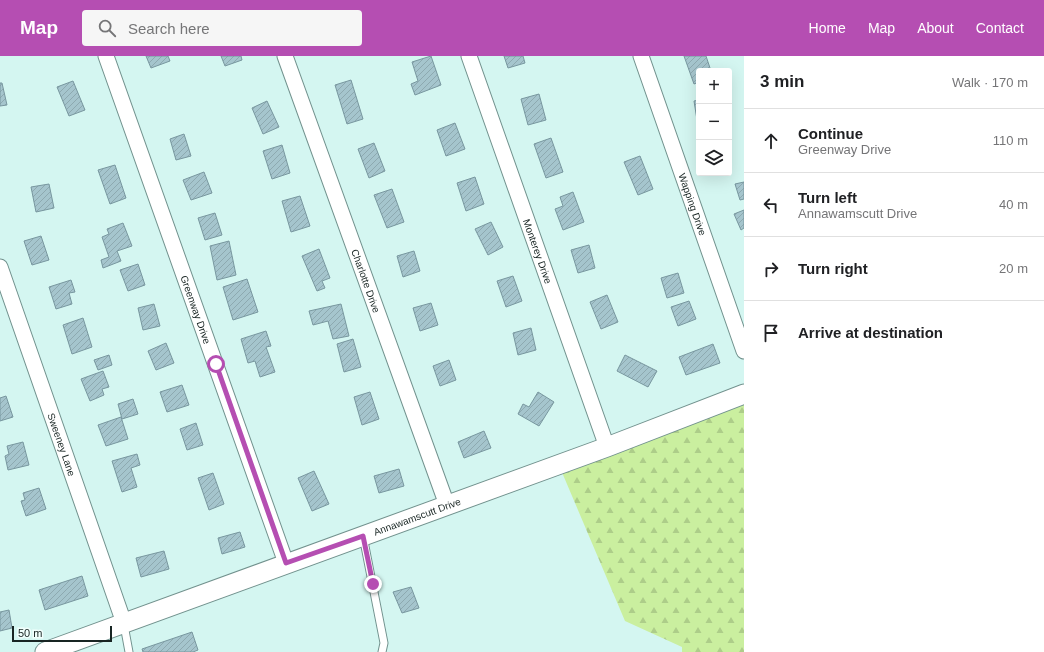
<!DOCTYPE html>
<meta charset="utf-8">
<style>
body{margin:0;font-family:Arial,sans-serif;background:#f6f6f6;color:#202124}
.controls{position:absolute;right:12px;top:12px;display:grid;overflow:hidden;border-radius:4px;box-shadow:0 4px 16px #0002}
.controls button{width:36px;height:36px;display:grid;place-items:center;padding:0;border:0;border-bottom:1px solid #e0e0e0;background:#fff;color:#202124;font:20px sans-serif}
.scale{position:absolute;left:12px;bottom:10px;width:100px;box-sizing:border-box;padding-left:4px;border:2px solid #182523;border-top:0;font-size:11px;line-height:14px;white-space:nowrap;color:#182523;-webkit-text-stroke:3px #f1fffc;paint-order:stroke}
.stop{position:absolute;width:12px;height:12px;margin:-9px;border:3px solid #b54eb2;border-radius:50%;background:#fff}
.stop.end{background:#b54eb2;border-color:#fff;box-shadow:0 1px 4px #0008}
.list{margin:0;padding:0;list-style:none}
h2{display:flex;justify-content:space-between;align-items:center;height:52px;margin:0;padding:0 16px;font-size:17px}
h2 small{font-size:13px;font-weight:400;color:#757577}
.list li{display:grid;grid-template-columns:26px 1fr auto;gap:12px;align-items:center;box-sizing:border-box;height:64px;padding:0 16px;border-top:1px solid #e0e0e0}
.list b{display:block;font-size:15px;white-space:nowrap}
.list p{margin:0;font-size:13px;white-space:nowrap;color:#757577}
.list em{font-size:13px;font-style:normal;color:#757577}
.icon{flex:none;width:22px;height:22px;fill:none;stroke:currentColor;stroke-width:2;stroke-linecap:round;stroke-linejoin:round}
.map{position:relative;flex:none;width:744px;height:596px;overflow:hidden}
header{display:flex;align-items:center;gap:24px;box-sizing:border-box;height:56px;padding:0 20px;background:#b54eb2;color:#fff}
header strong{font-size:19px}
nav{display:flex;gap:22px;margin-inline-start:auto;font-size:14px}
.search{width:280px;height:36px;background:#f6f6f6;display:flex;align-items:center;gap:10px;box-sizing:border-box;padding:0 14px;border-radius:4px;color:#757577;font-size:15px}
main{display:flex}
aside{flex:1;background:#fff}
.map>svg:first-child{display:block}
</style>
<header>
<strong>Map</strong>
<div class="search"><svg class="icon" aria-label="search" viewBox="0 0 24 24"><circle cx="10" cy="10" r="6"/><path d="M15 15l6 6"/></svg>Search here</div>
<nav><a>Home</a><a>Map</a><a>About</a><a>Contact</a></nav>
</header>
<main>
<div class="map">
<svg width="744" height="596" viewBox="0 0 744 596">
<defs>
<pattern id="forest-firs" width="22" height="20" patternUnits="userSpaceOnUse"><rect width="22" height="20" fill="#caef9f"/><path d="M5 1l3.5 6h-7zM16 11l3.5 6h-7z" fill="#adcd89"/></pattern>
<pattern id="building-hatch" width="6" height="6" patternUnits="userSpaceOnUse"><rect width="6" height="6" fill="#a5c5cd"/><path d="M-1 1l2-2M0 6l6-6M5 7l2-2" fill="none" stroke="#8da9b0"/></pattern>
</defs>
<rect width="100%" height="100%" fill="#d4f6f1"/>
<polygon fill="url(#forest-firs)" points="744,342 744,596 682,596 682,591 625,565 561,414"/>
<g fill="url(#building-hatch)" stroke="#78979f">
<polygon points="146,0 168,0 170,5 151,12"/>
<polygon points="221,0 241,0 242,4 225,10"/>
<polygon points="431,0 441,29 415,39 411,28 418,25 412,6"/>
<polygon points="504,0 523,0 525,7 508,12"/>
<polygon points="684,0 706,0 711,15 699,15 699,26 694,28"/>
<polygon points="351,24 363,63 347,68 335,29"/>
<polygon points="73,25 85,54 69,60 57,31"/>
<polygon points="0,27 2,27 7,49 0,50"/>
<polygon points="539,38 546,64 528,69 521,43"/>
<polygon points="699,44 699,63 697,64 694,45"/>
<polygon points="267,45 279,71 263,78 252,52"/>
<polygon points="455,67 465,93 446,100 437,74"/>
<polygon points="184,78 191,100 176,104 170,83"/>
<polygon points="551,82 563,116 546,122 534,88"/>
<polygon points="374,87 385,115 369,122 358,93"/>
<polygon points="282,89 290,117 272,123 263,95"/>
<polygon points="640,100 653,133 638,139 624,106"/>
<polygon points="115,109 126,142 110,148 98,114"/>
<polygon points="204,116 212,137 191,144 183,124"/>
<polygon points="475,121 484,148 466,155 457,127"/>
<polygon points="744,126 744,143 740,144 735,128"/>
<polygon points="49,128 54,152 36,156 31,131"/>
<polygon points="392,133 404,166 387,172 374,139"/>
<polygon points="573,136 584,166 563,174 555,153 563,150 560,141"/>
<polygon points="300,140 310,170 291,176 282,145"/>
<polygon points="744,154 744,172 741,174 734,158"/>
<polygon points="215,157 222,179 205,184 198,162"/>
<polygon points="491,166 503,191 488,199 475,173"/>
<polygon points="123,167 132,190 117,195 121,205 103,212 101,204 109,201 102,181 109,178 107,173"/>
<polygon points="41,180 49,204 32,209 24,185"/>
<polygon points="229,185 236,219 217,224 210,190"/>
<polygon points="589,189 595,212 578,217 571,194"/>
<polygon points="319,193 330,222 322,225 325,232 317,235 302,200"/>
<polygon points="414,195 420,215 403,221 397,200"/>
<polygon points="138,208 145,229 128,235 120,214"/>
<polygon points="678,217 684,237 667,242 661,222"/>
<polygon points="513,220 522,245 506,251 497,225"/>
<polygon points="247,223 258,256 233,264 223,231"/>
<polygon points="71,224 75,236 69,237 72,248 56,253 49,231"/>
<polygon points="607,239 618,266 601,273 590,246"/>
<polygon points="689,245 696,263 678,270 671,251"/>
<polygon points="431,247 438,269 420,275 413,252"/>
<polygon points="154,248 160,270 143,274 138,252"/>
<polygon points="341,248 349,280 333,283 328,265 313,269 309,255"/>
<polygon points="83,262 92,291 72,298 63,269"/>
<polygon points="531,272 536,294 518,299 513,277"/>
<polygon points="266,275 271,290 266,291 275,316 260,321 255,305 248,307 241,283"/>
<polygon points="353,283 361,311 344,316 337,288"/>
<polygon points="166,287 174,307 156,314 148,295"/>
<polygon points="713,288 720,307 686,319 679,301"/>
<polygon points="109,299 112,309 98,314 94,304"/>
<polygon points="625,299 657,315 648,331 617,315"/>
<polygon points="449,304 456,324 440,330 433,310"/>
<polygon points="103,315 109,331 102,333 104,339 90,345 81,323"/>
<polygon points="182,329 189,349 167,356 160,336"/>
<polygon points="370,336 379,363 362,369 354,341"/>
<polygon points="538,336 554,346 539,370 518,358 523,348 529,351"/>
<polygon points="6,340 13,361 0,365 0,342"/>
<polygon points="133,343 138,358 122,363 118,348"/>
<polygon points="121,361 128,383 106,390 98,369"/>
<polygon points="196,367 203,389 187,394 180,373"/>
<polygon points="484,375 491,392 464,402 458,386"/>
<polygon points="23,386 29,409 8,414 5,400 9,398 7,390"/>
<polygon points="137,398 140,409 131,412 137,431 122,436 112,405"/>
<polygon points="399,413 404,430 379,437 374,420"/>
<polygon points="314,415 329,448 312,455 298,422"/>
<polygon points="213,417 224,448 209,454 198,422"/>
<polygon points="39,432 46,453 26,460 21,445 25,444 23,437"/>
<polygon points="240,476 245,491 222,498 218,482"/>
<polygon points="164,495 169,513 141,521 136,502"/>
<polygon points="82,520 88,540 45,554 39,534"/>
<polygon points="411,531 419,552 402,557 393,536"/>
<polygon points="9,554 12,572 0,575 0,556"/>
<polygon points="192,576 198,594 193,596 143,596 142,593"/>
</g>
<g fill="none" stroke-linecap="round" stroke-linejoin="round">
<defs>
<g id="service">
<polyline points="363,480 384,587 382,596"/>
<polyline points="124,569 129,596"/>
</g>
<g id="minor">
<path id="s1" d="M 106,0 L 286,507"/>
<path id="s2" d="M 285,0 L 447,449"/>
<path id="s3" d="M 469,0 L 607,391"/>
<path id="s4" d="M 641,0 L 744,295"/>
<path id="s5" d="M 0,211 L 124,567"/>
</g>
<g id="tertiary">
<path id="s6" d="M 45,596 L 607,391 L 744,338"/>
</g>
</defs>
<use href="#service" stroke="#72928e" stroke-width="9"/>
<use href="#minor" stroke="#72928e" stroke-width="17"/>
<use href="#tertiary" stroke="#72928e" stroke-width="21"/>
<use href="#service" stroke="#fff" stroke-width="7"/>
<use href="#minor" stroke="#fff" stroke-width="15"/>
<use href="#tertiary" stroke="#fff" stroke-width="19"/>
</g>
<g fill="none" stroke-linecap="round" stroke-linejoin="round">
<polyline stroke="#b54eb2" stroke-width="5" points="216,308 286,507 363,480 373,528"/>
</g>
<g text-anchor="middle" dominant-baseline="central" stroke-width="3" stroke-linejoin="round" paint-order="stroke">
<g font-size="10" fill="#182523" stroke="#f1fffc">
<text stroke="none"><textPath href="#s4" startOffset="157">Wapping Drive</textPath></text>
<text stroke="none"><textPath href="#s3" startOffset="207">Monterey Drive</textPath></text>
<text stroke="none"><textPath href="#s2" startOffset="239">Charlotte Drive</textPath></text>
<text stroke="none"><textPath href="#s1" startOffset="269">Greenway Drive</textPath></text>
<text stroke="none"><textPath href="#s5" startOffset="188">Sweeney Lane</textPath></text>
<text stroke="none"><textPath href="#s6" startOffset="396">Annawamscutt Drive</textPath></text>
</g>
</g>
</svg>
<div class="controls">
<button>+</button>
<button>−</button>
<button><svg class="icon" aria-label="layers" viewBox="0 0 24 24"><path d="M12 4l9 5-9 5-9-5zM3 14l9 5 9-5"/></svg></button>
</div>
<div class="scale">50 m</div>
<div class="stop" style="left:216px;top:308px"></div>
<div class="stop end" style="left:373px;top:528px"></div>
</div>
<aside>
<h2>3 min<small>Walk · 170 m</small></h2>
<ul class="list">
<li><svg class="icon" aria-label="ahead" viewBox="0 0 24 24"><path d="M12 20V5M6 11l6-6 6 6"/></svg><div><b>Continue</b><p>Greenway Drive</p></div><em>110 m</em></li>
<li><svg class="icon" aria-label="left" viewBox="0 0 24 24"><path d="M17 20v-9H6M10 6l-5 5 5 5"/></svg><div><b>Turn left</b><p>Annawamscutt Drive</p></div><em>40 m</em></li>
<li><svg class="icon" aria-label="right" viewBox="0 0 24 24"><path d="M7 20v-9h11M14 6l5 5-5 5"/></svg><div><b>Turn right</b></div><em>20 m</em></li>
<li><svg class="icon" aria-label="arrive" viewBox="0 0 24 24"><path d="M6 21V4h12l-3 4 3 4H6"/></svg><div><b>Arrive at destination</b></div></li>
</ul>
</aside>
</main>
